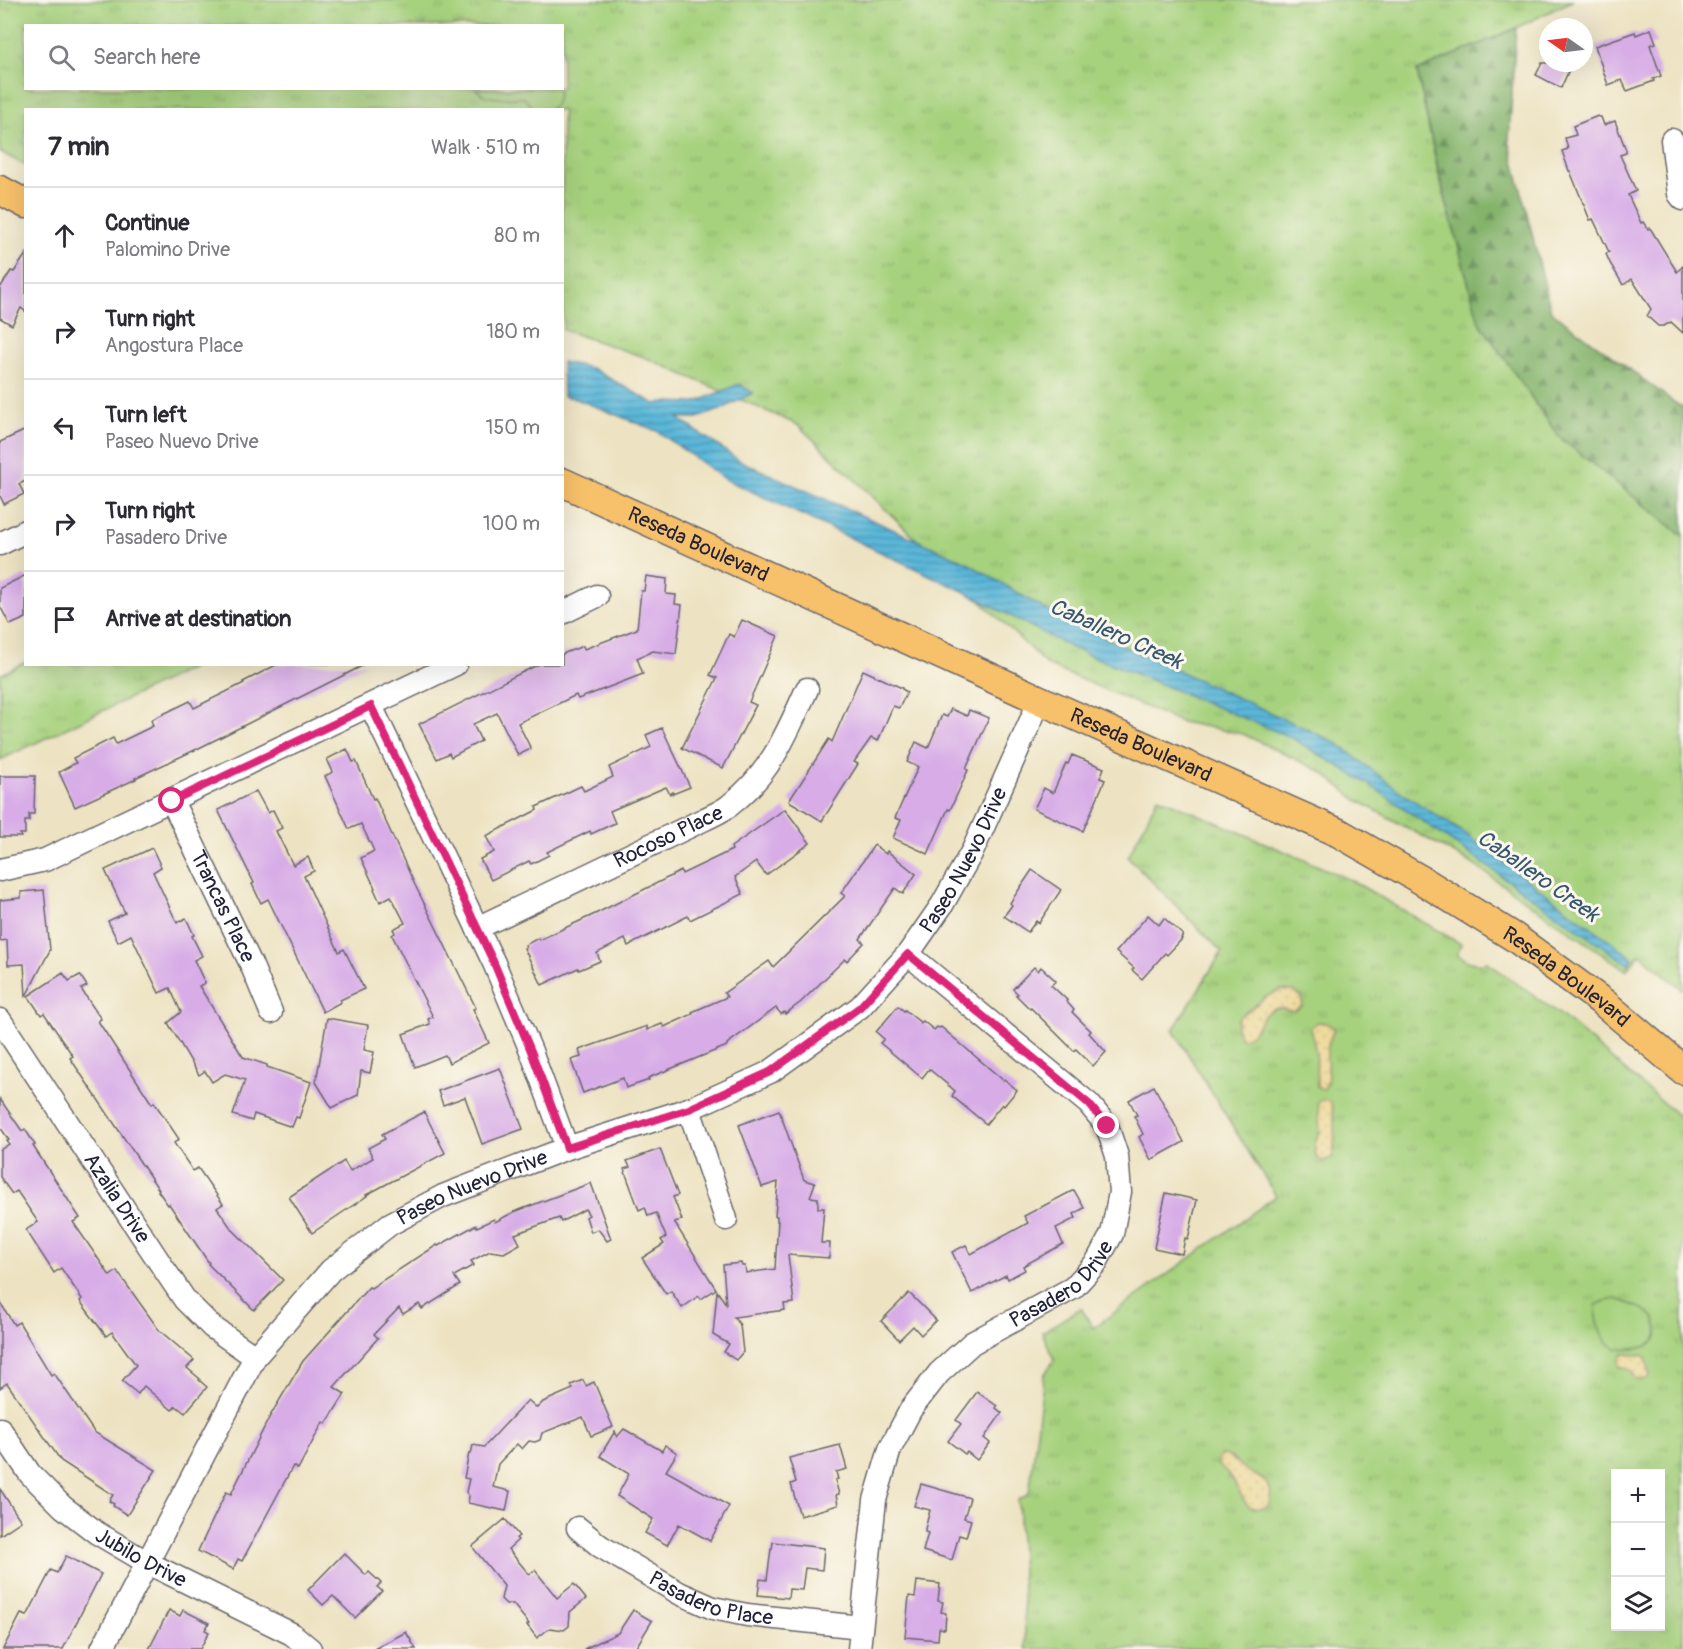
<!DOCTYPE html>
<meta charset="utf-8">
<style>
body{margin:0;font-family:Pangolin,sans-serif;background:#f2f2f3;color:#2b2b33}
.controls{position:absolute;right:18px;bottom:18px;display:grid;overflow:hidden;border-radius:0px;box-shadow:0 6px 24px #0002}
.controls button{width:54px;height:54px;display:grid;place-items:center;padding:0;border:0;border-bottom:2px solid #e1e1e2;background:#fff;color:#2b2b33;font:30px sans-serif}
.compass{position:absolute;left:1539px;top:18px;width:54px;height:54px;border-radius:50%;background:#fff;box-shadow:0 6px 24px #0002;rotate:284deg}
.stop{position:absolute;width:18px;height:18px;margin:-14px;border:4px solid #db2777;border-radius:50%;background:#fff}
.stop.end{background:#db2777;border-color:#fff;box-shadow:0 2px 6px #0008}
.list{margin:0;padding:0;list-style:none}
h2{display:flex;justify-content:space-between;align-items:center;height:78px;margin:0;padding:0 24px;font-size:26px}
h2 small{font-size:20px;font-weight:400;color:#7c7c81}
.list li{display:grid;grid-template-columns:39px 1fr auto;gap:18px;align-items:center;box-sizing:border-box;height:96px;padding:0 24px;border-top:2px solid #e1e1e2}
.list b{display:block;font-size:22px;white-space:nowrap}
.list p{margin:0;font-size:20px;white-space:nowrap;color:#7c7c81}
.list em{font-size:20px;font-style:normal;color:#7c7c81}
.icon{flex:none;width:33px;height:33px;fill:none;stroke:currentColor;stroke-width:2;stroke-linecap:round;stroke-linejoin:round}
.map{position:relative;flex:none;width:1683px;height:1649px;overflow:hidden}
.search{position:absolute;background:#fff;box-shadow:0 6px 24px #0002;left:24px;top:24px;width:540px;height:66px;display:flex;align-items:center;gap:15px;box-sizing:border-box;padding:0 21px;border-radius:0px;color:#7c7c81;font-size:22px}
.panel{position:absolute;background:#fff;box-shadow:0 6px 24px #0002;left:24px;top:108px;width:540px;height:558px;border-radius:0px}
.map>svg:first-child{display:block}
</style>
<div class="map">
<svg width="1683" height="1649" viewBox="0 0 1683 1649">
<defs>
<pattern id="grass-tufts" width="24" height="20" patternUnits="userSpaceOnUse" patternTransform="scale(1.5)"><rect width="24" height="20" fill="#a6d17d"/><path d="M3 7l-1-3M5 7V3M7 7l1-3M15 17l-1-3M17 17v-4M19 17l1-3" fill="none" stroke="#8fb36d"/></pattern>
<pattern id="forest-firs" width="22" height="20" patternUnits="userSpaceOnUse" patternTransform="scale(1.5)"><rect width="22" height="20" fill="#84b36c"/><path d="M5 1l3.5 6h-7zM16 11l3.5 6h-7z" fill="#6c915a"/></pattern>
<pattern id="sand-dots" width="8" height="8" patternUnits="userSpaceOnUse" patternTransform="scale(1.5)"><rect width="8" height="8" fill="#eeda9e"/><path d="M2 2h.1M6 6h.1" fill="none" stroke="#ccbb89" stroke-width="1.8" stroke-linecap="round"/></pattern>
<pattern id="water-rules" width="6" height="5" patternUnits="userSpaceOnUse" patternTransform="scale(1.5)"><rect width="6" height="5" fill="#5bb7d9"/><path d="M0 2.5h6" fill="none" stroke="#4b94b1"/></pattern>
</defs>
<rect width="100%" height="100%" fill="#fbf7ec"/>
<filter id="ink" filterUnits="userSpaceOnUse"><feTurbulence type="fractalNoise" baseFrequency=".0167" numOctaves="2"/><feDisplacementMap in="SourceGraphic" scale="12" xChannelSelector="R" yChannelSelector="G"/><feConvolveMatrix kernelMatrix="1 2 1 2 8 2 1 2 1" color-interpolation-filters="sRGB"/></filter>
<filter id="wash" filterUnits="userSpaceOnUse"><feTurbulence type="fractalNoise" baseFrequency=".008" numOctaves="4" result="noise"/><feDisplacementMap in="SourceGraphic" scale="24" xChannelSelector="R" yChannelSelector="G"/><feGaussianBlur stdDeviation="1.35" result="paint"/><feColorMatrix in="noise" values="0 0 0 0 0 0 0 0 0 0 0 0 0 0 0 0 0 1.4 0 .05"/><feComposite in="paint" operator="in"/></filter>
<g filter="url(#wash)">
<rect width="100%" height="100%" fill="#ede3c2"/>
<g fill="url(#grass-tufts)" stroke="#647a5c" stroke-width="1.5" fill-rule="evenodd">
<path d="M 0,0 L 1574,0 L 1516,28 L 1417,72 L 1438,172 L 1479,322 L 1559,437 L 1683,536 L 1683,990 L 1640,954 L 1626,970 L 1471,863 L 1357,800 L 1320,771 L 1243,734 L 1181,722 L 1047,665 L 798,425 L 644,357 L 563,330 L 562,110 L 26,110 L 25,165 L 0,152 ZM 26,26 L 562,26 L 562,88 L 26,88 Z"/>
<polygon points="25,662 26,664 198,665 0,760 0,675"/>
<path d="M 1158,797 L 1351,880 L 1461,944 L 1457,955 C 1467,961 1475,966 1487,962 L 1562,1016 L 1683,1120 L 1683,1649 L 1026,1649 L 1018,1500 L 1029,1494 L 1044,1375 L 1054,1360 L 1042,1332 L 1081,1308 L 1093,1328 L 1276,1196 L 1173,1030 L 1222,952 L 1128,857 ZM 1616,1474 L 1660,1474 L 1660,1626 L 1616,1626 Z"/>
</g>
<polygon fill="url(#forest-firs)" stroke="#536a54" stroke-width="1.5" points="1516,28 1509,140 1551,311 1678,405 1683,407 1683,536 1559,437 1479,322 1441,182 1417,71"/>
<g fill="url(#sand-dots)" stroke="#887e6c" stroke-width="1.5">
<path d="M 1281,990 L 1293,991 L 1302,997 L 1302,1006 L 1294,1011 C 1289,1011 1283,1008 1279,1008 C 1257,1010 1261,1036 1241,1038 L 1236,1028 L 1238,1018 L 1266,997 Z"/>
<path d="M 1318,1022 L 1326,1023 L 1334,1028 C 1332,1036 1327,1043 1327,1051 C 1326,1062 1331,1079 1324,1089 L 1317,1087 L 1316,1054 L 1311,1027 Z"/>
<path d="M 1323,1100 L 1330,1101 C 1335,1112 1336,1146 1332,1158 L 1322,1161 L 1316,1157 L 1315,1147 L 1316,1139 L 1320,1133 L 1318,1102 Z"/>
<path d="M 1623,1354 L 1643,1355 L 1646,1358 L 1650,1374 L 1649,1378 C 1639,1382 1634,1381 1631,1370 L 1620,1367 C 1618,1362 1618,1358 1623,1354 Z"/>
<path d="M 1221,1455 C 1231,1455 1235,1461 1242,1467 C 1258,1479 1278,1480 1268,1506 C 1244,1516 1242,1493 1232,1479 C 1228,1474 1223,1469 1218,1465 L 1218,1460 Z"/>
</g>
<g fill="#a6d17d" stroke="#647a5c" stroke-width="1.5">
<path d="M 476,89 L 559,88 L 559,89 L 556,104 L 549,109 L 535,110 L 524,98 C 508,97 487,102 476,89 Z"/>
<path d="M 1617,1299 L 1643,1309 L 1654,1317 C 1656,1324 1660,1332 1656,1339 C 1652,1345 1646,1347 1640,1348 C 1617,1352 1608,1349 1599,1328 C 1596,1319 1595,1315 1596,1305 L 1605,1301 Z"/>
</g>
<polygon fill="url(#water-rules)" stroke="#3e6c8a" stroke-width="1.5" points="562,362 591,368 655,404 665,402 694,403 739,384 753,393 720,410 697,418 678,418 740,461 966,562 1053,614 1335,742 1405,795 1467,835 1633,958 1628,964 1370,785 1290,737 1072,648 961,590 723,478 657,431 574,398 563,396"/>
<g id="blocks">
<g fill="#d7ace7">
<polygon points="1651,29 1656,43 1650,45 1661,76 1653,79 1654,81 1627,91 1622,80 1608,85 1595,46 1635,32 1636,35"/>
<polygon points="1542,63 1572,63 1561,88 1536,75"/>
<polygon points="1598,116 1599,117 1601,117 1604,125 1615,121 1618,129 1626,150 1626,153 1620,155 1636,191 1628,195 1641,223 1643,222 1648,229 1650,228 1677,272 1683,266 1683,333 1671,322 1664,326 1658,326 1647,316 1651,309 1632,279 1623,285 1610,263 1606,254 1609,252 1593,219 1590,220 1570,171 1569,171 1562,151 1568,149 1565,138 1576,135 1573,126"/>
<polygon points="26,254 26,312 21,308 12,325 0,318 0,288 11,271 14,272"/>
<polygon points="26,430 26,481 19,484 24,494 4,504 0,496 0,442"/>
<polygon points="26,575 26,618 10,625 0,606 0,588"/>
<polygon points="646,576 667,579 666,594 676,595 675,604 682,605 676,654 653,651 637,658 643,674 578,699 576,695 518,723 531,749 518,755 497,713 473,724 481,741 451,757 449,753 437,759 419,724 539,664 562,664 562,654 583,646 584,649 637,629 641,591 644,591"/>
<polygon points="742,620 778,636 749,702 756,705 723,768 682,748 717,678 710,675 729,634 734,637"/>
<polygon points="278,664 366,664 197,749 135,778 136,779 75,807 59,772 76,763 73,758 113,738 116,744 153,726 151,720 190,701 194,708 244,683 243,682"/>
<polygon points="863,670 902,688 902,689 907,692 899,708 893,706 878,741 871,738 854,762 858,764 822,821 789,801 829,739 832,742"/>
<polygon points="951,709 967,716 969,710 989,718 966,769 968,770 961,786 950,810 948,809 928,854 893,838 901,820 895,818 918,767 907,762 916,742 928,748 942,715 947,717"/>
<polygon points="662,728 690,787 673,794 673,792 670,794 666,787 610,811 615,823 591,834 590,831 547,852 549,855 531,864 529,861 491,880 480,859 494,852 486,836 537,810 536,807 581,786 584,791 613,777 609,767 651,747 646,735"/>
<polygon points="347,749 353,762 356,761 373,799 375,798 415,885 476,1008 473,1009 489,1043 449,1063 445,1055 415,1067 403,1034 430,1024 428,1019 433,1017 392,935 395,933 393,929 405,923 391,896 380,902 374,889 375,888 361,858 374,851 361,824 349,829 325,776 333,772 327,759"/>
<polygon points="1072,755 1104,768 1100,778 1105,780 1083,831 1034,809 1044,788 1053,793 1066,763 1068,764"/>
<polygon points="0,776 35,776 34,814 29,814 29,821 25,821 25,834 20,834 21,837 0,837"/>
<polygon points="256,791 268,813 273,810 282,828 276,831 293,865 308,857 314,871 304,876 339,952 344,949 364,989 340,1000 341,1002 323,1012 268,899 261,903 252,884 254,883 218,810"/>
<polygon points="785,809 810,843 766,875 756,862 735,877 743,894 690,920 688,916 628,946 625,939 597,953 600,961 579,970 578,968 542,985 524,948 526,947 525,945 538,938 539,940 595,914 681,871 682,874 732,850 731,847"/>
<polygon points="874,845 886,854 887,851 916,874 903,894 895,888 860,939 864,943 847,961 845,959 801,1002 785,1014 784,1012 781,1014 776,1008 727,1044 727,1046 648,1078 649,1080 626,1088 623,1078 583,1093 571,1060 581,1057 579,1050 647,1026 647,1030 662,1024 664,1027 693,1014 692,1012 727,997 724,993 769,961 773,967 845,896 841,893"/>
<polygon points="152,848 161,867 153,872 177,923 186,918 194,935 192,936 202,956 194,960 205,983 199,986 243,1057 267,1065 267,1067 311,1082 299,1118 296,1117 292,1127 254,1114 252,1121 233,1115 245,1080 225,1074 212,1082 205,1071 199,1075 168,1023 181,1012 170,988 159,993 131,935 118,942 108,921 125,913 105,870"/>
<polygon points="1032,870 1061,890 1039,923 1036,921 1028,932 1004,916 1012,905 1010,903"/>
<polygon points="44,890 50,950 26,996 24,964 8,965 7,940 0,941 0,900 21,898 21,892"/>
<polygon points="1148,915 1159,925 1164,918 1183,935 1181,938 1182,939 1167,955 1165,953 1142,979 1132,970 1134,968 1116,952"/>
<polygon points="1034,967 1038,971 1041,967 1056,981 1051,985 1067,1000 1066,1001 1074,1010 1072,1012 1091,1031 1089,1033 1106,1052 1093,1066 1076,1049 1074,1051 1031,1008 1030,1009 1016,995 1018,994 1013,989"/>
<polygon points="63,973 69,981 80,975 87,986 81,989 101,1019 98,1021 152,1104 154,1102 179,1139 174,1143 193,1171 198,1168 223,1204 217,1208 231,1228 283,1280 254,1310 208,1264 209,1263 169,1204 168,1205 158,1191 159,1190 70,1058 73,1056 44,1013 41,1015 28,996"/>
<polygon points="898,1006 904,1011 905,1010 921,1023 923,1021 934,1030 937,1027 940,1028 941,1027 1003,1080 1004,1079 1017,1090 1004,1106 1002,1104 986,1124 952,1096 955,1091 929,1069 922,1078 880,1043 884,1039 876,1032"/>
<polygon points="327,1018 368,1025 364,1050 374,1052 370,1073 361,1071 358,1095 332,1108 316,1082"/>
<polygon points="500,1068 523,1129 482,1144 465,1097 443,1105 438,1091"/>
<polygon points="1154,1086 1184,1142 1151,1160 1139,1137 1143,1134 1134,1116 1137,1115 1129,1100"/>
<polygon points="0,1099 22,1131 25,1129 35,1145 33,1146 80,1218 73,1222 110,1276 117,1271 159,1330 194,1360 187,1368 200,1379 199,1380 207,1387 185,1413 176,1406 172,1410 144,1386 138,1394 122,1381 136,1365 112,1332 106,1336 80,1301 82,1299 61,1268 54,1273 26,1230 38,1222 17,1191 12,1194 0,1177 0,1150 9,1144 7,1141 9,1140 0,1127"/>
<polygon points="779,1110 804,1180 815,1183 810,1197 818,1198 818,1208 824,1208 821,1243 830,1243 829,1258 788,1255 794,1303 784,1304 785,1310 734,1317 740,1325 743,1352 736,1360 724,1352 729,1344 713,1335 717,1291 726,1304 723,1265 741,1263 742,1266 745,1266 746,1273 775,1269 778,1221 777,1221 777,1216 775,1216 778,1182 762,1187 739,1125"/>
<polygon points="424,1112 445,1153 366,1195 367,1196 312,1233 289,1197 344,1161 350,1171 373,1158 368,1148 385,1139 382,1134"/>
<polygon points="660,1149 678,1195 673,1197 682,1220 674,1222 716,1289 701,1299 699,1296 682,1308 671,1291 666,1294 642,1258 664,1244 661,1240 666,1237 656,1213 648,1216 645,1207 639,1210 624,1169 630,1167 627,1161"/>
<polygon points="591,1183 611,1239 607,1241 598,1229 591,1232 586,1217 589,1215 585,1209 561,1222 559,1218 515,1234 520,1244 504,1253 490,1251 471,1261 474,1265 454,1276 460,1285 422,1309 419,1304 403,1314 399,1308 374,1334 378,1338 334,1387 345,1394 326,1424 323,1422 298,1469 293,1466 242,1561 238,1559 233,1569 198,1551 226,1492 231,1494 270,1416 303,1361 369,1287 371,1288 437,1245 438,1246 476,1225 477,1227 494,1219 495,1222 514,1212"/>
<polygon points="1074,1190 1084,1208 1074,1214 1076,1218 1056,1228 1063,1244 1023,1266 1025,1270 1008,1279 1006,1275 972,1293 952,1252 966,1245 971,1254 1028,1223 1024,1216"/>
<polygon points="1166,1193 1197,1200 1188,1239 1185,1238 1182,1254 1154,1248"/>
<polygon points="909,1293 936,1320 921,1335 913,1326 899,1340 881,1321"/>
<polygon points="0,1302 14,1325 19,1322 51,1375 54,1373 94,1432 156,1470 127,1515 113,1506 114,1504 109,1501 113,1495 61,1461 7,1383 0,1388"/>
<polygon points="583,1380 586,1386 594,1382 613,1427 591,1436 583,1417 542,1433 540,1440 535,1442 529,1441 522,1449 517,1444 498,1464 493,1487 510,1491 506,1511 468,1503 469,1496 466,1492 469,1479 464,1478 469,1453 471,1454 473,1445 484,1447 528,1400 537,1408 543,1402 573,1389 571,1385"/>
<polygon points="977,1392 997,1406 996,1408 1002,1413 984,1438 990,1443 977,1460 967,1452 965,1454 948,1441 961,1424 956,1420"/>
<polygon points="624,1429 662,1451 665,1445 677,1453 666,1471 729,1506 710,1541 679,1524 667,1545 645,1533 653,1519 617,1496 629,1474 600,1456 615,1431 617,1437"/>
<polygon points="840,1445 847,1469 836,1472 838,1479 835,1480 839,1494 836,1495 838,1505 800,1516 791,1484 796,1482 789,1458"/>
<polygon points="921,1484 970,1498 964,1518 971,1520 966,1537 959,1535 952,1560 923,1551 928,1533 925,1532 925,1529 930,1510 914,1506"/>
<polygon points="0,1489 21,1521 0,1535"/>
<polygon points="505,1519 519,1536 516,1538 518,1540 508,1549 529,1574 535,1570 557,1598 574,1584 586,1599 570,1612 569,1626 564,1630 550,1628 537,1638 527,1625 529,1624 513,1604 506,1604 501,1599 504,1586 474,1549 473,1546"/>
<polygon points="773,1542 824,1548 822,1570 805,1568 802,1590 789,1589 788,1598 758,1595 760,1579 767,1580 771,1549 772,1549"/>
<polygon points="344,1553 366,1575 369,1572 381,1583 377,1587 382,1591 355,1618 333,1596 323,1605 308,1590"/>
<polygon points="66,1556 101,1574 63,1649 3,1649 21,1614 27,1616 51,1570 57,1573"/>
<polygon points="917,1581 940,1584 938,1601 943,1602 941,1612 946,1613 945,1629 939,1628 938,1640 905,1637 909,1596 915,1597"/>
<polygon points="169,1610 180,1616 183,1610 209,1623 205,1630 209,1632 200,1649 149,1649"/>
<polygon points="633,1610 652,1621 635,1649 584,1649 618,1633"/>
<polygon points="406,1632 416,1649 374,1649"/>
</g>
</g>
</g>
<g filter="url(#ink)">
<use href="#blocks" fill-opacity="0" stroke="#69666a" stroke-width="1.5"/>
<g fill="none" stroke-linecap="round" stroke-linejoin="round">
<defs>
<g id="minor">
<polyline points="1672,140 1679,194 1683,199"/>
<polyline points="0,544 26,531"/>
<polyline points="562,613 597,596"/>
<polyline points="371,706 494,963 531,1051 567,1148"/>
<path id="s1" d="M 172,801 L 251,964 L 271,1012"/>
<polyline points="0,870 45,860 456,664"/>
<path id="s2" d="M 477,928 L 705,819 C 713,815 723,811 730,805 C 771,773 786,735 807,689"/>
<path id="s3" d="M 0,1020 L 162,1266 L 185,1300 L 212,1327 L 255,1357"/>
<polyline points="689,1109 726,1219"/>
<path id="s4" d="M 0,1429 L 30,1474 L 63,1507 L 97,1533 L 148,1563 L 292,1634 L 310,1649"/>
<path id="s5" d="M 578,1528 L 600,1546 L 679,1593 L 713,1608 L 747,1615 L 861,1627"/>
<path id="s6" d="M 102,1649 L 255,1357 L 331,1270 L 390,1224 L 443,1196 L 567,1148 L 689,1109 L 770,1072 L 860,1007 L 908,954 L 942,905 L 973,850 L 1040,700"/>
<path id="s7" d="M 859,1649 L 875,1500 L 890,1449 L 911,1409 L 939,1373 L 972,1343 L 1073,1288 L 1096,1263 L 1112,1234 L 1120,1192 L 1117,1156 L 1107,1126 L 1089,1104 L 908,954"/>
</g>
<g id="major">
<polyline points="0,190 26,204"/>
<path id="s8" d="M 562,482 L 1040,700 L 1339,833 L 1423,881 L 1514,937 L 1604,1003 L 1683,1070"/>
</g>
</defs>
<use href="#minor" stroke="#69666a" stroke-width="25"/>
<use href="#major" stroke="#69666a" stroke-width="31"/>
<use href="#minor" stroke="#fff" stroke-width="22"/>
<use href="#major" stroke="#f7c06b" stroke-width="28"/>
</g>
</g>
<g fill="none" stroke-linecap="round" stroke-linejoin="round" filter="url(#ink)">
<polyline stroke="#db2777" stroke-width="8" points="172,801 371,706 494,963 531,1051 567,1148 689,1109 770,1072 860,1007 908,954 1089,1104 1107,1126"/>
</g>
<g text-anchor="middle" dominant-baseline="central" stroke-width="6" stroke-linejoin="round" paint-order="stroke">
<g font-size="21" fill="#22223b" stroke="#fbf7ec">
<text stroke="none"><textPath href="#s8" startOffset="150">Reseda Boulevard</textPath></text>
<text stroke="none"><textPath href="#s8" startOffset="636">Reseda Boulevard</textPath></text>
<text stroke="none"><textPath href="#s2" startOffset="212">Rocoso Place</textPath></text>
<text stroke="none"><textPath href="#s6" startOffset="1222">Paseo Nuevo Drive</textPath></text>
<text stroke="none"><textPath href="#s1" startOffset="117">Trancas Place</textPath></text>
<text stroke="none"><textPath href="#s8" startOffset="1122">Reseda Boulevard</textPath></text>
<text stroke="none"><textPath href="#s6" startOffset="610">Paseo Nuevo Drive</textPath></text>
<text stroke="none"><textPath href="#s3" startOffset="213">Azalia Drive</textPath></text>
<text stroke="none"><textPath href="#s7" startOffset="447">Pasadero Drive</textPath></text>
<text stroke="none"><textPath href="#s4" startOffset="194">Jubilo Drive</textPath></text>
<text stroke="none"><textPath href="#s5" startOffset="153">Pasadero Place</textPath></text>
</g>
<g font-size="22" font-style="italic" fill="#365672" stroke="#fbf7ec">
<text transform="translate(1116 634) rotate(24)">Caballero Creek</text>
<text transform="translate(1538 876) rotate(35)">Caballero Creek</text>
</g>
</g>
</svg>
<div class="controls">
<button>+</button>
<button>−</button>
<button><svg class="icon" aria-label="layers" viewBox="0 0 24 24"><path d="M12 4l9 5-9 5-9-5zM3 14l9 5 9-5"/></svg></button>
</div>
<svg class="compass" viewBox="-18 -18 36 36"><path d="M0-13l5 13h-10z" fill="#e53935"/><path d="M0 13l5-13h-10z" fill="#7c7c81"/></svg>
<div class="stop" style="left:172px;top:801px"></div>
<div class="stop end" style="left:1107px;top:1126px"></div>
<div class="search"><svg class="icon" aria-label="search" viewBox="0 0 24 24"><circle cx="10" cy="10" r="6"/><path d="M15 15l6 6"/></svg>Search here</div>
<section class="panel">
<h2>7 min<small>Walk · 510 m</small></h2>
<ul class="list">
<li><svg class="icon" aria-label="ahead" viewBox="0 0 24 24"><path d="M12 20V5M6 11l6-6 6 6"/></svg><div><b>Continue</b><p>Palomino Drive</p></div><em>80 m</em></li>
<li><svg class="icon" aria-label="right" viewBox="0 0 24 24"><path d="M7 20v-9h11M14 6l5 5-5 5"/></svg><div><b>Turn right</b><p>Angostura Place</p></div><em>180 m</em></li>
<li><svg class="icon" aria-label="left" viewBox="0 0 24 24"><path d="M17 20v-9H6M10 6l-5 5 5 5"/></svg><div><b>Turn left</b><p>Paseo Nuevo Drive</p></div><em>150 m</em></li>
<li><svg class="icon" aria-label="right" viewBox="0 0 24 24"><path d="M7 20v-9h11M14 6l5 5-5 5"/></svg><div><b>Turn right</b><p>Pasadero Drive</p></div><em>100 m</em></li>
<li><svg class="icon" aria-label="arrive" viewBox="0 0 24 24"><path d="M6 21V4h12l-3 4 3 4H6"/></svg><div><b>Arrive at destination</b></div></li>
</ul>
</section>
</div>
